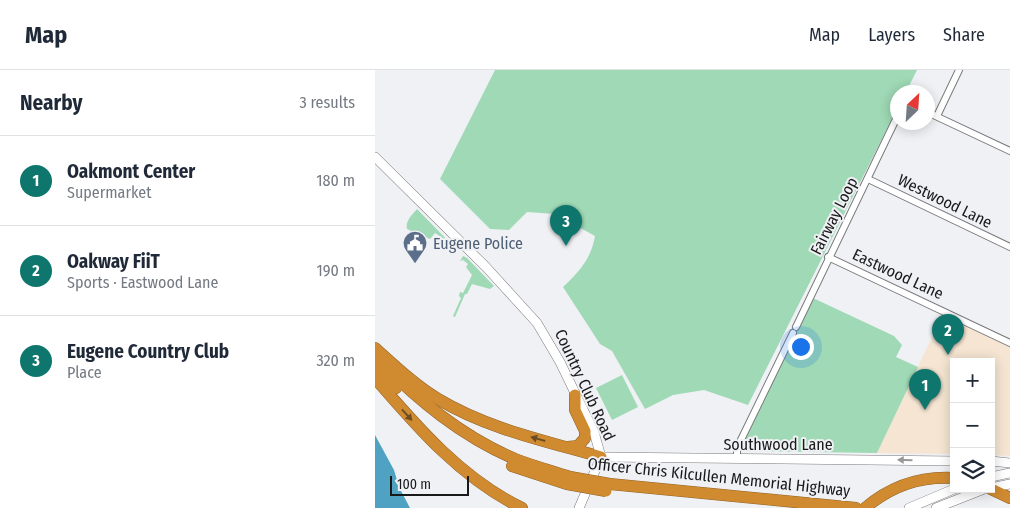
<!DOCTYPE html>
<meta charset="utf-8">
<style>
body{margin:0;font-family:"Fira Sans Condensed",sans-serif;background:#f6f6f7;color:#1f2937}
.controls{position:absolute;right:15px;bottom:15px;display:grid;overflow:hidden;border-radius:0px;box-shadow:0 2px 12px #0003}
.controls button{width:45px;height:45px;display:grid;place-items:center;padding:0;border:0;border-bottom:1px solid #e0e1e3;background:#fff;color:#1f2937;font:25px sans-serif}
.compass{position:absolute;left:515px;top:15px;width:45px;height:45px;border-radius:50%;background:#fff;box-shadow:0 2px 12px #0003;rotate:25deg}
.scale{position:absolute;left:15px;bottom:12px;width:79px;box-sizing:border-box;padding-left:5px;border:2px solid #19191a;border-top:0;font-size:14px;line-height:18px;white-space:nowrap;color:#19191a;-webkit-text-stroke:4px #f0f1f4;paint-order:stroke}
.you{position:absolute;left:425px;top:276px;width:18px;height:18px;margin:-12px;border:4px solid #fff;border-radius:50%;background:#1a73e8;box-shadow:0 0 0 8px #1a73e833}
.badge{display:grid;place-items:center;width:32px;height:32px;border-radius:50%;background:#0f766e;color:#fff;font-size:16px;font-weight:700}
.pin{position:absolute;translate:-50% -41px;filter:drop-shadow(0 1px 2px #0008)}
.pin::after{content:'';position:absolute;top:26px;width:18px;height:15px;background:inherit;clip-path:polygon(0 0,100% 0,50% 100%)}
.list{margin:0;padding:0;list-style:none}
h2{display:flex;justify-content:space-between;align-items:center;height:65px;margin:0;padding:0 20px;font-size:21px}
h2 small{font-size:16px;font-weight:400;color:#747a83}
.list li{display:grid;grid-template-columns:32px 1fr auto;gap:15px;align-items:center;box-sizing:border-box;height:90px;padding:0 20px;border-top:1px solid #e0e1e3}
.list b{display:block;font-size:19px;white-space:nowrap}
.list p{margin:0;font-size:16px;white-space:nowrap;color:#747a83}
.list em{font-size:16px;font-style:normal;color:#747a83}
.icon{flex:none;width:28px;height:28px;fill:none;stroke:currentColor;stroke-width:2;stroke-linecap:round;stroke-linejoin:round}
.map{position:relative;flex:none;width:635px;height:438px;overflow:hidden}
header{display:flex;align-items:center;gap:30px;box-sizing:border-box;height:70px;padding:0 25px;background:#fff;border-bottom:1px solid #e0e1e3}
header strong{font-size:24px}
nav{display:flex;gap:28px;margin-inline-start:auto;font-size:18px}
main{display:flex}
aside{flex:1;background:#fff}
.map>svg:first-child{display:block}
</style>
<header>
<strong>Map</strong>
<nav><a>Map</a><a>Layers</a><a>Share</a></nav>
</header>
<main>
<aside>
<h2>Nearby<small>3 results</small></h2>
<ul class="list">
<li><span class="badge">1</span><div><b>Oakmont Center</b><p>Supermarket</p></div><em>180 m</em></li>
<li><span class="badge">2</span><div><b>Oakway FiiT</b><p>Sports · Eastwood Lane</p></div><em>190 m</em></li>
<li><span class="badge">3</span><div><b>Eugene Country Club</b><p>Place</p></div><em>320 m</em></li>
</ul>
</aside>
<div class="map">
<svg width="635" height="438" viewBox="0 0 635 438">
<rect width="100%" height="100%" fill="#f0f1f4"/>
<polygon fill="#f5e5d2" points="568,244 635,276 635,386 616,385 616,292 579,292 579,384 502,383"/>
<g fill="#9fd9b5">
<path d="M 120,0 L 542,0 L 531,22 L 522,22 L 522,39 L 373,335 L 329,320 L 298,325 L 270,339 L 237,281 L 225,274 L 188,217 C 204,202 216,189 220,166 L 180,144 L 152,142 L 134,160 L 115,159 L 65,109 Z"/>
<path d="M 42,139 L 79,177 L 76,180 L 71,170 L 60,163 L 55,169 L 32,159 C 30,151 37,145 42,139 Z"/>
<polygon points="88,186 92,188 119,216 115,219 97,214 92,224 90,224 80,247 78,246 86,228 84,226 85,222 88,223 97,205 91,197 93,194 88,190 85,191"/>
<polygon points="438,228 519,266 527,275 521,287 543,297 502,383 368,381 367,374"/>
<polygon points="247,305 263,337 237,350 221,318"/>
</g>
<polygon fill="#4fa2c2" points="0,365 19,400 24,417 35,438 0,438"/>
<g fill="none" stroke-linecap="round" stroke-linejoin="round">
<defs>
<g id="street">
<polyline points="552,42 635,81"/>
<polyline points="562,46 584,0"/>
<polyline points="493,109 635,177"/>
<polyline points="453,187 635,273"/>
<polyline points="421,257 522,47"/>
<polyline points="362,389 362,378 418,263"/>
</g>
<g id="secondary">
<polyline points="0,87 111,197 162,253 185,292 219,362 226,387 204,438"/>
<polyline points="226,387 579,391"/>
<polyline points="616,391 635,393"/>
<polyline points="616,407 635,403"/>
<polyline points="616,418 635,414"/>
<polyline points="534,438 579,419"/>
<polyline points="561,438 609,419"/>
</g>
<g id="highway">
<path d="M 0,278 C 20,296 40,315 63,329 C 113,359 171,371 226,387"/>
<path d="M 1,288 C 43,330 86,366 140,389 C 158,396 177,401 195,407"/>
<polyline points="0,299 21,318"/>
<path d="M 0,308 C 42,357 87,409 147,438"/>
<polyline points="193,377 203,376 210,368 210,361 200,340 200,325"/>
<polyline points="137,396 192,414"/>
<polyline points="235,414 481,438"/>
<polyline points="616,419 635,428"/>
<path d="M 490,438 C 516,416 544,406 579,408"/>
</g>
</defs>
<use href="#street" stroke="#7a7a7d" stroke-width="8"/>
<use href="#secondary" stroke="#7a7a7d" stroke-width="10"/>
<use href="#highway" stroke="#906329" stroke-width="12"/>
<use href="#street" stroke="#fff" stroke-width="6"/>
<use href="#secondary" stroke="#fff" stroke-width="9"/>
<use href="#highway" stroke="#d08b31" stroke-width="11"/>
<defs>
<g id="highway-bridge">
<polyline points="195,407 235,414"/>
<polyline points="192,414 231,421"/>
</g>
</defs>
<use href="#highway-bridge" stroke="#906329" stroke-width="12" stroke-linecap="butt"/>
<use href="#highway-bridge" stroke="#d08b31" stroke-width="11"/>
</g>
<defs><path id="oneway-solid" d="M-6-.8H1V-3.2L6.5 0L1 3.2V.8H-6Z" transform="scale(1.25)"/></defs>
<g fill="#6b4c24">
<use href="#oneway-solid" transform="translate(32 345) rotate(48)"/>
<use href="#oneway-solid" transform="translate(163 369) rotate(-164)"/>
</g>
<use fill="#989898" href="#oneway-solid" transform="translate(530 390) rotate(-179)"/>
<defs>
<symbol id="civic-pin" viewBox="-11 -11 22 30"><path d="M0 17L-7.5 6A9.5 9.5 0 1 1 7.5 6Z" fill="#5c6f8a" stroke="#f0f1f4"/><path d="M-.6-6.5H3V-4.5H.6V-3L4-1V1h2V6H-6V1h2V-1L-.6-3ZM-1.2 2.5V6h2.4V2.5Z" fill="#fff"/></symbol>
</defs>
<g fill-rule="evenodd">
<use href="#civic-pin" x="26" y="159" width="28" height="38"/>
</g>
<g text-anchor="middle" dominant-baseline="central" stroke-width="4" stroke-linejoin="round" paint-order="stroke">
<g font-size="16" fill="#19191a" stroke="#f0f1f4">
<text transform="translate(570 131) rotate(26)">Westwood Lane</text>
<text transform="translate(459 146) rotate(-63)">Fairway Loop</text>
<text transform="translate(523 204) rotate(25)">Eastwood Lane</text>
<text transform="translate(210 315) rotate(65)">Country Club Road</text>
<text x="403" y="374">Southwood Lane</text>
<text transform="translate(344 407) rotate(6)">Officer Chris Kilcullen Memorial Highway</text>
</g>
<g font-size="16" fill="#4e5e75" stroke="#f0f1f4" text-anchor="start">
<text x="58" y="173">Eugene Police</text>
</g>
</g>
</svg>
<div class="controls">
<button>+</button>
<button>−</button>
<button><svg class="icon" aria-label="layers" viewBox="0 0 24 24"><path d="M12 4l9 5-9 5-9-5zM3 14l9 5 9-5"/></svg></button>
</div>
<svg class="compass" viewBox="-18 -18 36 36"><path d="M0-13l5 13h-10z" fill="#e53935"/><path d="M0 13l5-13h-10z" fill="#747a83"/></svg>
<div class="scale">100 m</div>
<div class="you"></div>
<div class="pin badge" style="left:550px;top:340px">1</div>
<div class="pin badge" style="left:573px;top:285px">2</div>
<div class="pin badge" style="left:191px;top:176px">3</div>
</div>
</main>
